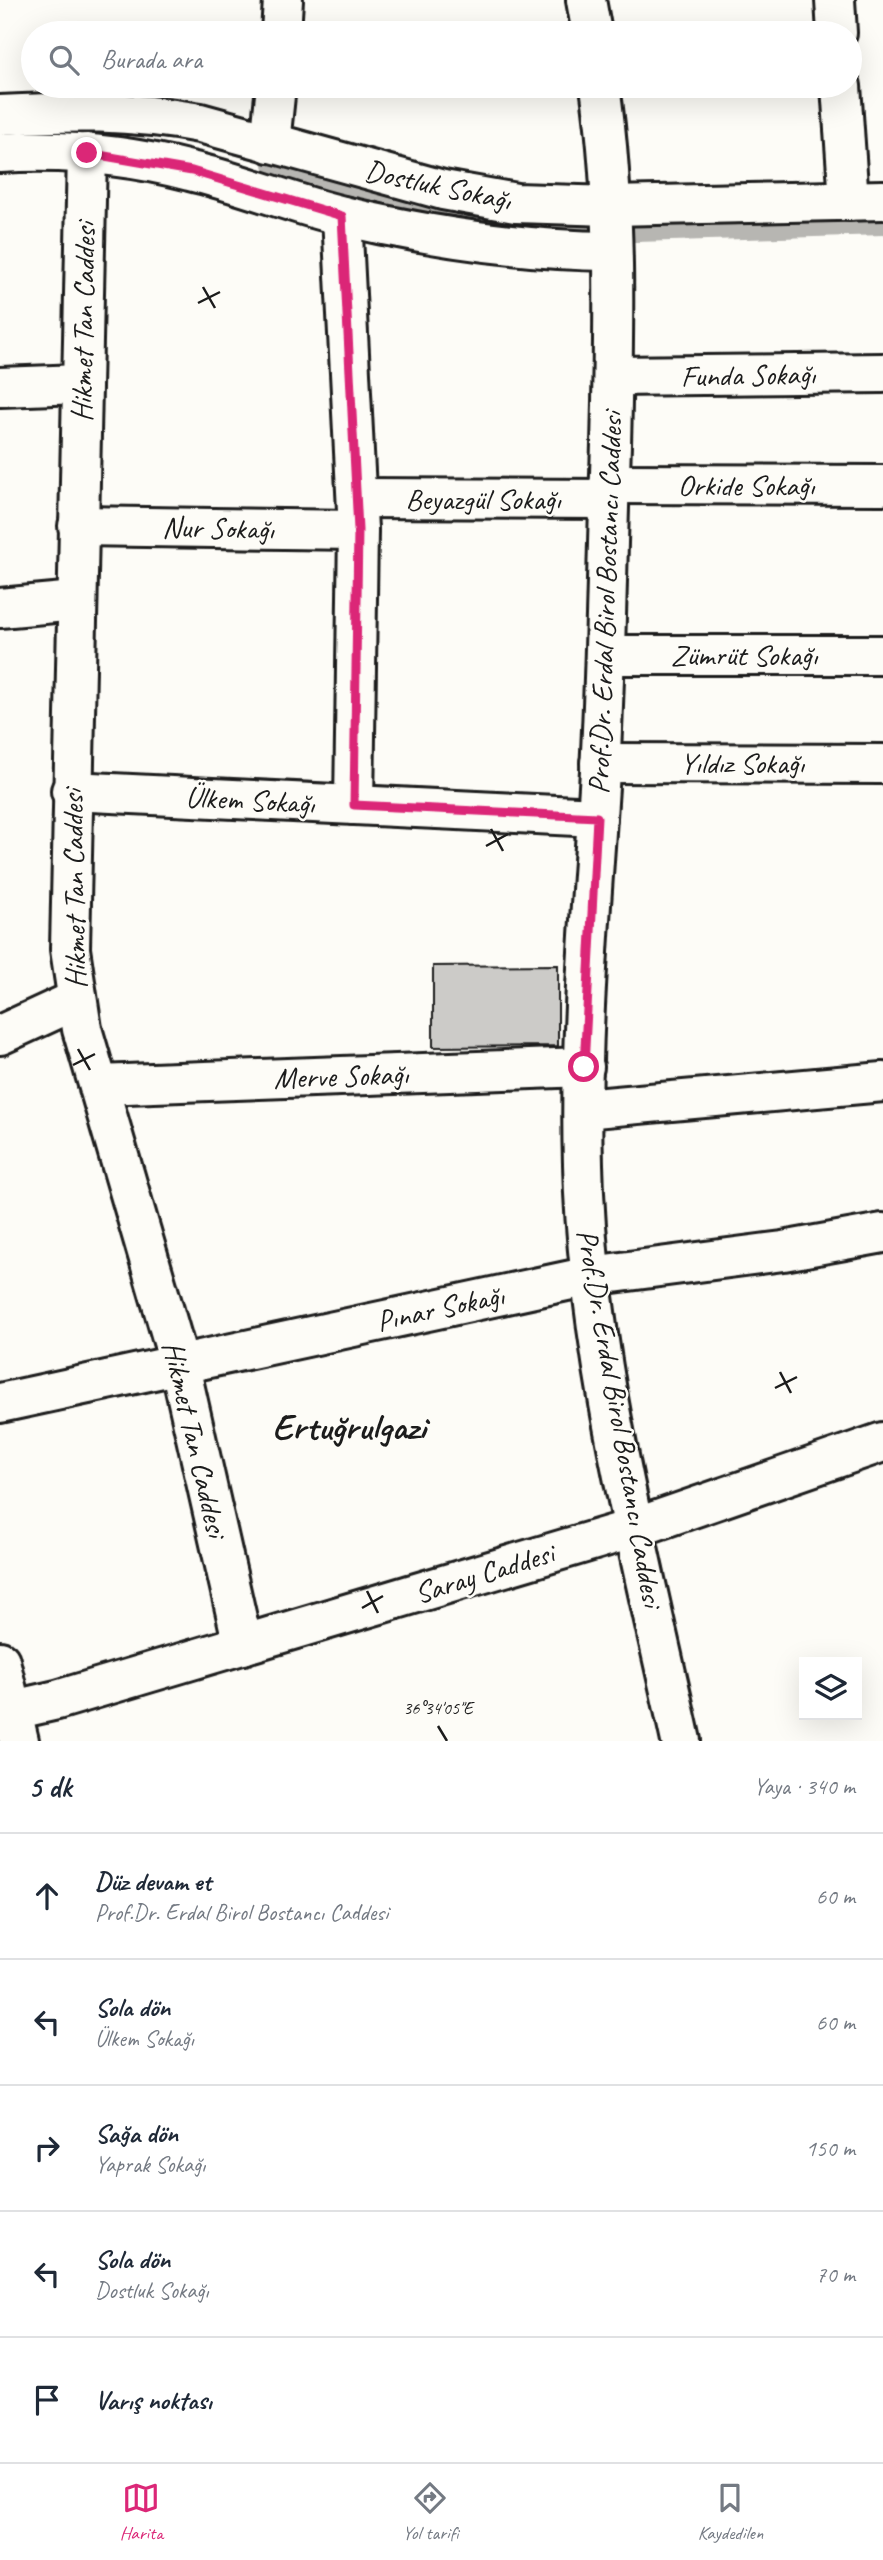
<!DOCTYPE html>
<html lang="tr">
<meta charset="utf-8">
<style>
body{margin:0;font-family:Caveat,sans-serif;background:#f6f6f7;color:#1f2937}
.controls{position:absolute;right:21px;bottom:21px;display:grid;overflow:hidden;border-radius:0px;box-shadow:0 7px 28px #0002}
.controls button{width:63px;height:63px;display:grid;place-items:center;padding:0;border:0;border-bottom:2px solid #e0e1e3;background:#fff;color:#1f2937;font:35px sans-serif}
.stop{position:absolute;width:21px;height:21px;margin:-16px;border:5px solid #db2777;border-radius:50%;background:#fff}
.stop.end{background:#db2777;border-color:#fff;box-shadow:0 2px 7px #0008}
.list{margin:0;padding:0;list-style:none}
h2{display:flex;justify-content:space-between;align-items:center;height:91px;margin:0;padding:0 28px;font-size:30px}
h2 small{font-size:23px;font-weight:400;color:#747a83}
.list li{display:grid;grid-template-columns:46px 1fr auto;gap:21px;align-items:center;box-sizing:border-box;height:126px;padding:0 28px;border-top:2px solid #e0e1e3}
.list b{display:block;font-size:26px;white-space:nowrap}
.list p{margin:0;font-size:23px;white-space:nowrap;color:#747a83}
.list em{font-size:23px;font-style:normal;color:#747a83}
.icon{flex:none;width:38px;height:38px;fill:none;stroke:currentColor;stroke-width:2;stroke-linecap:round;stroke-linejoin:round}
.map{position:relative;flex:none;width:883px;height:1741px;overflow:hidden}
.search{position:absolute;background:#fff;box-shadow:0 7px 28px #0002;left:21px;right:21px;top:21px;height:77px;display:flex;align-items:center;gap:18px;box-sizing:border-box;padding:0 24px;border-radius:38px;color:#747a83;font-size:26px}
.sheet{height:721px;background:#fff}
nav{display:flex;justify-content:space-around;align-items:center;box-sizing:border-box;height:98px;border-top:2px solid #e0e1e3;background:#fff;font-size:19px;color:#747a83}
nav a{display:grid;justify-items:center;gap:4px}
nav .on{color:#db2777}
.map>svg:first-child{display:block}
</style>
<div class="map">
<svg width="883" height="1741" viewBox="0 0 883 1741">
<rect width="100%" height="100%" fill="#fdfcf7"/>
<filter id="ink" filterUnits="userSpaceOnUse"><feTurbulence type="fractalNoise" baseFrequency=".0143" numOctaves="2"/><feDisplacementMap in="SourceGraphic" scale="14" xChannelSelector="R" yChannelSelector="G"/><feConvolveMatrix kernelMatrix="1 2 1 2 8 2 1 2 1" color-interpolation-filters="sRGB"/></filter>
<g filter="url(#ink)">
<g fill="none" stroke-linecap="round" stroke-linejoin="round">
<g stroke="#b7b6b2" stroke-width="28">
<path d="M 277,164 C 377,192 482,231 588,229"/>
<polyline points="635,228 883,221"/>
</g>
</g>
<polygon fill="#cccbc8" stroke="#1c1c1c" stroke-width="2" points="558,965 558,1046 433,1047 433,966"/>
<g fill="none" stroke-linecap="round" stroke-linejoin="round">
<defs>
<g id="minor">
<polyline points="586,0 592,33"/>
<polyline points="835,0 837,33"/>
<polyline points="281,33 283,0"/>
<path d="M 600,86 C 617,204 614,326 611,445 C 607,554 606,663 600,771 C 592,902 579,1034 583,1164 C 587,1354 641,1556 681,1741"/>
<polyline points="841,86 849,201"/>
<path d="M 0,115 C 72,111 128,110 200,123 L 443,190 L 516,203 L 611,206 L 883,200"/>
<polyline points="270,143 276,86"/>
<path d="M 0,153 C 64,149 128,155 190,171 C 242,183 292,204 343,216 C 432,237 521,250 612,251"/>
<polyline points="87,153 70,949 82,1029 179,1362 243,1645"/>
<polyline points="342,216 358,530 354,805"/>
<polyline points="613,376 883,373"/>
<polyline points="0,387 81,384"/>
<polyline points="609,484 883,485"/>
<polyline points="357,498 609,499"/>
<polyline points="78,526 358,530"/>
<polyline points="0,608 76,601"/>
<polyline points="605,655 883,655"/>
<polyline points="600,763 883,764"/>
<polyline points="71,791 597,817"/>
<polyline points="0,1035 76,1000"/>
<polyline points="99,1085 584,1067"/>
<polyline points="583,1109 883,1082"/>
<polyline points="0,1403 590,1276 783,1251 883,1233"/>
<polyline points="0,1661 19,1741"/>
<polyline points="0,1713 57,1700 635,1528 883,1442"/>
</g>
</defs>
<use href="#minor" stroke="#1c1c1c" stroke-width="44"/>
<use href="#minor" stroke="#fdfcf7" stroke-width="38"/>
</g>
</g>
<g fill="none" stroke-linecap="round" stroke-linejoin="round" filter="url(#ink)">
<polyline stroke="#db2777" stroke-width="9" points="87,153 192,171 342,216 358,530 354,805 597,817 584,1067"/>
</g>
<path fill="none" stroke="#1c1c1c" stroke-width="2.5" d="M 203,287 L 215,308M 198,303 L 220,292M 491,829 L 503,851M 486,846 L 508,834M 78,1049 L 90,1070M 73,1065 L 95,1054M 780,1372 L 791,1393M 775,1388 L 797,1377M 367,1591 L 378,1613M 362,1608 L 383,1596M 438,1726 L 447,1741"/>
<g text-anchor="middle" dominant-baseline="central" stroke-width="5" stroke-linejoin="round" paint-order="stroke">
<g font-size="30" fill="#1c1c1c" stroke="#fdfcf7">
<text transform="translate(438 185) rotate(12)">Dostluk Sokağı</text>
<text transform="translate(83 322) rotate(-89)">Hikmet Tan Caddesi</text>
<text transform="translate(748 375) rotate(-1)">Funda Sokağı</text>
<text x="746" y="485">Orkide Sokağı</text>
<text x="483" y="499">Beyazgül Sokağı</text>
<text transform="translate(218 528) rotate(1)">Nur Sokağı</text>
<text transform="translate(605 603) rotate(-88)">Prof.Dr. Erdal Birol Bostancı Caddesi</text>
<text x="744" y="655">Zümrüt Sokağı</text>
<text x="742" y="763">Yıldız Sokağı</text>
<text transform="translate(250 800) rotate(3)">Ülkem Sokağı</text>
<text transform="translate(74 889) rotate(-91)">Hikmet Tan Caddesi</text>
<text transform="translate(341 1076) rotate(-2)">Merve Sokağı</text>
<text transform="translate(440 1308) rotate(-12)">Pınar Sokağı</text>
<text transform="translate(620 1418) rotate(80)">Prof.Dr. Erdal Birol Bostancı Caddesi</text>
<text transform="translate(195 1439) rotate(77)">Hikmet Tan Caddesi</text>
<text transform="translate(484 1573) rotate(-17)">Saray Caddesi</text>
</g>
<g font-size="37" font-weight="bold" fill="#1c1c1c" stroke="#fdfcf7">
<text x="349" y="1426">Ertuğrulgazi</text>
</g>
</g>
<g font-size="18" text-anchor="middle" fill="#1c1c1c" stroke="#fdfcf7" stroke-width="5" stroke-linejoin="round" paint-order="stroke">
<text x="438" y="1714">36°34'05"E</text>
</g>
</svg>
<div class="controls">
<button><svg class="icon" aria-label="layers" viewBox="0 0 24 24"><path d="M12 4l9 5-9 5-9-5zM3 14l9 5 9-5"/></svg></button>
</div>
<div class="stop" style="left:584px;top:1067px"></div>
<div class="stop end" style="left:87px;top:153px"></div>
<div class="search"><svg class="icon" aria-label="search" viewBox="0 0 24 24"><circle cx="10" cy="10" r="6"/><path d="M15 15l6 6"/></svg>Burada ara</div>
</div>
<section class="sheet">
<h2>5 dk<small>Yaya · 340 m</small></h2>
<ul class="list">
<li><svg class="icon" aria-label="ahead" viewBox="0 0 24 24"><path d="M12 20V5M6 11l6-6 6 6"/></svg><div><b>Düz devam et</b><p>Prof.Dr. Erdal Birol Bostancı Caddesi</p></div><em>60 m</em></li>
<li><svg class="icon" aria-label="left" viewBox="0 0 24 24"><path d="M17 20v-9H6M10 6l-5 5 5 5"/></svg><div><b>Sola dön</b><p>Ülkem Sokağı</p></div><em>60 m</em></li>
<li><svg class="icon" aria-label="right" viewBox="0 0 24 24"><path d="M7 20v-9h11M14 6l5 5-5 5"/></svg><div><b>Sağa dön</b><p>Yaprak Sokağı</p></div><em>150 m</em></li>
<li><svg class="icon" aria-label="left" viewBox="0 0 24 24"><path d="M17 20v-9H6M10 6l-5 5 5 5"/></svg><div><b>Sola dön</b><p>Dostluk Sokağı</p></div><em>70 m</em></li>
<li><svg class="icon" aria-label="arrive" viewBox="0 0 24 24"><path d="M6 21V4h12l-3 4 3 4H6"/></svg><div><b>Varış noktası</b></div></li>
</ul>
</section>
<nav>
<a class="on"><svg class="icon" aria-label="map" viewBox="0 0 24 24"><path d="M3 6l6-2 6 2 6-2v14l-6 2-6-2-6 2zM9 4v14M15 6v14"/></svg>Harita</a>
<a><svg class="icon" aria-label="directions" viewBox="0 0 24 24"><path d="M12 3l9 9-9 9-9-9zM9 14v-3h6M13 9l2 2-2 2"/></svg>Yol tarifi</a>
<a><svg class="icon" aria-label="saved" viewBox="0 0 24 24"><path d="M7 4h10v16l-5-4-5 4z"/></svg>Kaydedilen</a>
</nav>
